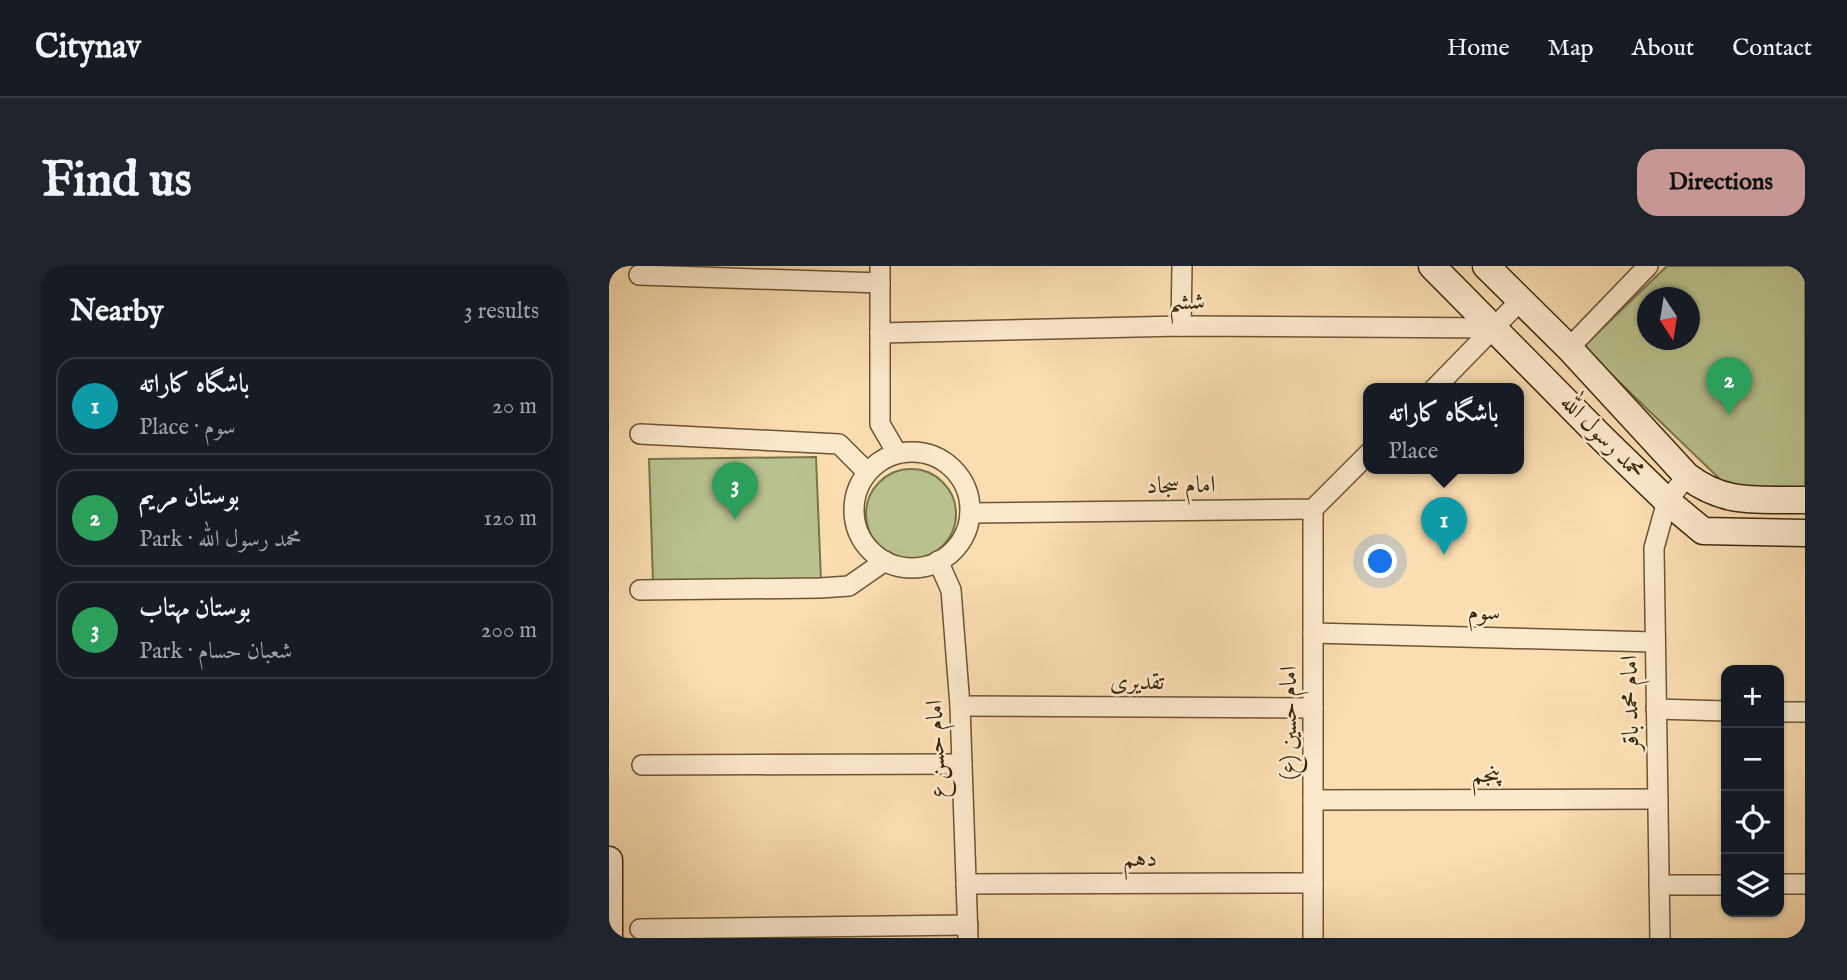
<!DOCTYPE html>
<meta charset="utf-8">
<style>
body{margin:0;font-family:"IM FELL English",Amiri,serif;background:#20242c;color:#f1f3f6}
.controls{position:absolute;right:21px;bottom:21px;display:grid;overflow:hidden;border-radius:14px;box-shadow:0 2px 5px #0004}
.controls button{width:63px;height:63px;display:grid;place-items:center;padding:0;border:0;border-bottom:2px solid #363941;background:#171b24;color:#f1f3f6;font:35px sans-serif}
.compass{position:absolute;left:1028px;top:21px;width:63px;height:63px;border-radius:50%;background:#171b24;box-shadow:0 2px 5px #0004;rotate:168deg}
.you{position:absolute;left:772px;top:296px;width:24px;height:24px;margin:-18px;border:5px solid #fff;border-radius:50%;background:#1a73e8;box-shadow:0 0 0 10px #1a73e833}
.badge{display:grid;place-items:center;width:46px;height:46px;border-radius:50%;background:#c59692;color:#fff;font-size:23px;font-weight:700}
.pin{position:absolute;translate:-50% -58px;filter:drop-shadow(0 2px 4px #0008)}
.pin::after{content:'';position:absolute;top:37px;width:24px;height:21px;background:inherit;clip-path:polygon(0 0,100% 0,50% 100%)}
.popup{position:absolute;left:754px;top:117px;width:161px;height:91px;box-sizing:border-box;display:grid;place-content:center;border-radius:14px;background:#171b24;filter:drop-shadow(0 2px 5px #0005);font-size:23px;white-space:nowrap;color:#9ea1a6}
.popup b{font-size:26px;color:#f1f3f6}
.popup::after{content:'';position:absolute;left:50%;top:100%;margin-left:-14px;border:14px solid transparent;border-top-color:#171b24}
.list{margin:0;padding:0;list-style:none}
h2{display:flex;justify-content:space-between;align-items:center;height:91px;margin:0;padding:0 28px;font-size:30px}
h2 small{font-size:23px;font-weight:400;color:#9ea1a6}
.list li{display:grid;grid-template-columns:46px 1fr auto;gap:21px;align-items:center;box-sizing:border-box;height:98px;margin:0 14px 14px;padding:0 14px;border:2px solid #363941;border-radius:21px}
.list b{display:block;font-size:26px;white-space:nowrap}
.list p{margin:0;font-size:23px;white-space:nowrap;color:#9ea1a6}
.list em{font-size:23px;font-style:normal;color:#9ea1a6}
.icon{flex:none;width:38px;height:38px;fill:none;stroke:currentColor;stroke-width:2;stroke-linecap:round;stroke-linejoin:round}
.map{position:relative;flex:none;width:1196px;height:672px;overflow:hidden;border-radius:21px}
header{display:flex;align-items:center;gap:42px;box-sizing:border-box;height:98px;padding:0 35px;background:#171b24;border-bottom:2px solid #363941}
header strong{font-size:33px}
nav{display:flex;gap:38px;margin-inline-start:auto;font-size:24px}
.intro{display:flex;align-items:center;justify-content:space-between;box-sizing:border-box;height:168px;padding:0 42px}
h1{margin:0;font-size:49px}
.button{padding:18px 32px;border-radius:21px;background:#c59692;color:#111;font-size:24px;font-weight:700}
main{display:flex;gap:42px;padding:0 42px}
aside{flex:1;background:#171b24;border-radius:21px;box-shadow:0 2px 5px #0004}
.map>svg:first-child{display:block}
</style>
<header>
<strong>Citynav</strong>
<nav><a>Home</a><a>Map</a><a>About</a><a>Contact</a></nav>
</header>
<div class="intro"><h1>Find us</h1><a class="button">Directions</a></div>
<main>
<aside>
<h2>Nearby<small>3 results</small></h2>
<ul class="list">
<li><span class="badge" style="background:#0f9aa8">1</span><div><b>باشگاه کاراته</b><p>Place · سوم</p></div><em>20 m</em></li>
<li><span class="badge" style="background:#2e9e5b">2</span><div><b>بوستان مریم</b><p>Park · محمد رسول الله</p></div><em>120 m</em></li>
<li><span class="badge" style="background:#2e9e5b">3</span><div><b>بوستان مهتاب</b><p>Park · شعبان حسام</p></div><em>200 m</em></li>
</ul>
</aside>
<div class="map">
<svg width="1196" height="672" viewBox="0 0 1196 672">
<rect width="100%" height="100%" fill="#faddb1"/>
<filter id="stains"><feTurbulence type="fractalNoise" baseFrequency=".00286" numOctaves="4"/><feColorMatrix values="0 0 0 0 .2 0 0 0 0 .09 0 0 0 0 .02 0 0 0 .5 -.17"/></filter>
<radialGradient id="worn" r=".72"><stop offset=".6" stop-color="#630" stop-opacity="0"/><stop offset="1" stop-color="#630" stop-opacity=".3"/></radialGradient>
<g fill="#b9c28f" stroke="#7a744c" stroke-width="2" fill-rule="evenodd">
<path d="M 1058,0 L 1196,0 L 1196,221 L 1118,220 L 974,81 ZM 1038,32 L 1080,32 L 1080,74 L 1038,74 Z"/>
<polygon points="207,191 212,315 44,316 40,193"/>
<circle cx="302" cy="248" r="45"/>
</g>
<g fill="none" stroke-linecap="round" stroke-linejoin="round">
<defs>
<g id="street">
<polyline points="271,0 271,158 288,187"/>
<polyline points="30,9 271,17"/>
<polyline points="572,60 573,0"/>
<polyline points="271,67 572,60 886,62"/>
<polyline points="960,82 1039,0"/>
<polyline points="825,123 911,35"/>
<polyline points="31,168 230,178 258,206"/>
<circle cx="303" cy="244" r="58"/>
<polyline points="704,243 704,672"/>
<polyline points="361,247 704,243 760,187"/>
<polyline points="329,295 342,324 351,440 359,672"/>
<polyline points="31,324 211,322 240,320 276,295"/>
<polyline points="704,367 1045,376"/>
<polyline points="351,440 704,442"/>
<polyline points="1047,443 1117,445"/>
<polyline points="1170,446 1196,446"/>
<polyline points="33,499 353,498"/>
<polyline points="704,534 1049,533"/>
<polyline points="357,618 704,617"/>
<polyline points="1170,618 1196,618"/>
<polyline points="1050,619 1117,619"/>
<polyline points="31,663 359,659"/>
<polyline points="1051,672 1045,282 1058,235 1078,210"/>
</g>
<g id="secondary">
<polyline points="823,0 993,172 1058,235 1094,265 1196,267"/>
<path d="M 877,0 L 960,82 L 1078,210 C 1117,240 1150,233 1196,234"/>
<polyline points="0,594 0,672"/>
</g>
</defs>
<use href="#street" stroke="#6c5434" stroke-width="22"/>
<use href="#secondary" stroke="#3c270a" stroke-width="29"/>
<use href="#street" stroke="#fce9cc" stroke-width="19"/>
<use href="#secondary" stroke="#fce9cc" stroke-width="26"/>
</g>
<g text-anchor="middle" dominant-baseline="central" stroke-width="5" stroke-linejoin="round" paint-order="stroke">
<g font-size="24" fill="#3c270a" stroke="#fce9cc">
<text x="578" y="36">ششم</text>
<text transform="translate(993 171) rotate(45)">محمد رسول الله</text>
<text transform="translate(572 220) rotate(-1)">امام سجاد</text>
<text transform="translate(875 347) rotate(2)">سوم</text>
<text x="528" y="416">تقدیری</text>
<text transform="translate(1022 437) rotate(-91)">امام محمد باقر</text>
<text transform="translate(680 457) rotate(-90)">امام حسین (ع)</text>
<text transform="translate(328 483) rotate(-92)">امام حسن ع</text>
<text x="877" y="509">پنجم</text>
<text x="531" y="593">دهم</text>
</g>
</g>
<rect width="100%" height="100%" filter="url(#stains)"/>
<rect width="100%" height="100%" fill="url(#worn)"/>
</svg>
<div class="controls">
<button>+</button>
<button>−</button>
<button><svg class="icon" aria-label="locate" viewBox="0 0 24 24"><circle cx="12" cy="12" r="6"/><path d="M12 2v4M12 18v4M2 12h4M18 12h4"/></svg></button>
<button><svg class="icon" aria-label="layers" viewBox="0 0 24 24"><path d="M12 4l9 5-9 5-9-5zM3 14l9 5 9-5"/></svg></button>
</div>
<svg class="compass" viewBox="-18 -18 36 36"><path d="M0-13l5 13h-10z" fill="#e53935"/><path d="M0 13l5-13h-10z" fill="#9ea1a6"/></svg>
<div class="you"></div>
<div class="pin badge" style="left:835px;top:289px;background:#0f9aa8">1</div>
<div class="popup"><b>باشگاه کاراته</b>Place</div>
<div class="pin badge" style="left:1120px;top:149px;background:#2e9e5b">2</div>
<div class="pin badge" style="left:126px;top:254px;background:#2e9e5b">3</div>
</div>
</main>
